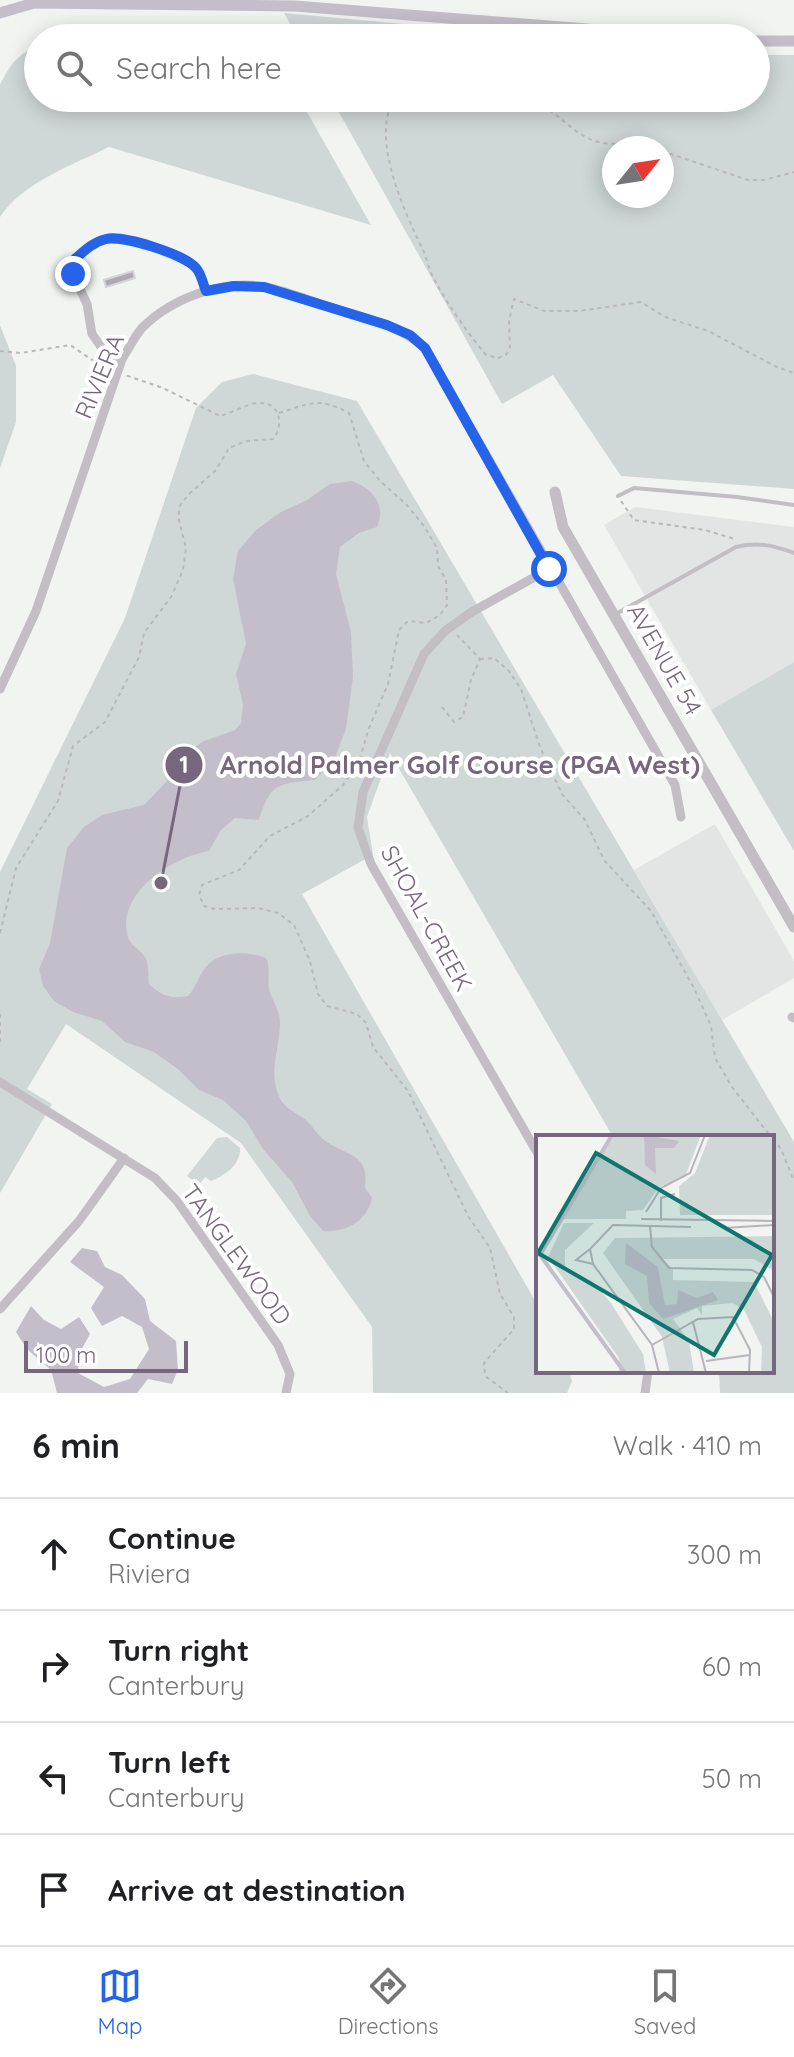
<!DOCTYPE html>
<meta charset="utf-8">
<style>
body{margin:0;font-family:Quicksand,sans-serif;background:#f6f6f6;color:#202124}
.compass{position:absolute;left:602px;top:136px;width:72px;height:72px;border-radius:50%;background:#fff;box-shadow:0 4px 20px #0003;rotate:60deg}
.scale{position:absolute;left:24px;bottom:20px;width:164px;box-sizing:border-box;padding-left:8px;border:4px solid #77677e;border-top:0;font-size:22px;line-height:28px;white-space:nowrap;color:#77677e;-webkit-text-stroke:6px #fff;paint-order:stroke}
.stop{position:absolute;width:24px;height:24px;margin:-18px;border:6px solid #2563eb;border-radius:50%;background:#fff}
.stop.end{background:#2563eb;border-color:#fff;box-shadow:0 2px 8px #0008}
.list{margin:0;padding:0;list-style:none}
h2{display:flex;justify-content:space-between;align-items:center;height:104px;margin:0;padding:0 32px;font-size:34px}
h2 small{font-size:26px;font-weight:400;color:#757577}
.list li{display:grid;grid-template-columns:52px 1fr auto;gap:24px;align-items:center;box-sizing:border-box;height:112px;padding:0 32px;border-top:2px solid #e0e0e0}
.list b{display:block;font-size:30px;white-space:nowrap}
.list p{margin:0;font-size:26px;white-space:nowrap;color:#757577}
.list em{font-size:26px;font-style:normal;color:#757577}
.icon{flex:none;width:44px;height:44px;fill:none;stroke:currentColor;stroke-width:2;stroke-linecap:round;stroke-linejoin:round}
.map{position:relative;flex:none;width:794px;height:1393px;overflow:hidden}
.search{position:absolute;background:#fff;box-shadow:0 4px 20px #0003;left:24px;right:24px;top:24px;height:88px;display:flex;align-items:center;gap:20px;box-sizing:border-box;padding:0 28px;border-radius:44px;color:#757577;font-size:30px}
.sheet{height:552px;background:#fff}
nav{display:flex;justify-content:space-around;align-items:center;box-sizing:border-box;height:112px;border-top:2px solid #e0e0e0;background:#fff;font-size:22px;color:#757577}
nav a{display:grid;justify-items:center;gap:4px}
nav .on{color:#2563eb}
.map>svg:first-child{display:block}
</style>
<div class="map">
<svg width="794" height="1393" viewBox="0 0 794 1393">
<rect width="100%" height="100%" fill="#f1f4f1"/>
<g fill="#e3e4e4">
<polygon points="635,507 794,527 794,662 711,710 604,525"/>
<polygon points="715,824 794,961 794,978 722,1020 634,870"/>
</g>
<g fill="#d0d8d7" fill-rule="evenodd">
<polygon points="284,13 557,38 298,38"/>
<path d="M 38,46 L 38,98 L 299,98 L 371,225 L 109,147 C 73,165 23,182 0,217 L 0,85 C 9,66 18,53 38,46 Z"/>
<path d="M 756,55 L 794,55 L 794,489 L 621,476 L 553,375 L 502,404 L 331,98 L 756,98 ZM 614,148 L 662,148 L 662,196 L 614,196 Z"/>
<polygon points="0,325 16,366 16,422 0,468"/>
<polygon points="253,374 357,401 794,1142 794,1393 720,1393 719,1371 772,1371 772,1137 613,1137 390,753 367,817 373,855 302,894 538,1306 538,1371 569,1371 572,1381 567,1393 373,1393 372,1327 241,1143 66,1024 27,1089 52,1104 0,1193 0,872 125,618 196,408 222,382"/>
<polygon points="794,662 794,851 711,710"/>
<path d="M 227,1137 L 240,1148 C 241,1164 225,1176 211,1181 L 205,1177 L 199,1185 L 187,1176 L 217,1138 Z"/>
</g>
<g fill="#c4beca">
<path d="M 352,481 C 372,488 387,505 377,527 L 359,533 L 340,547 L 336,574 L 351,632 L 353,677 L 346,729 L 334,760 L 315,780 C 278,784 271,782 259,820 L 235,818 L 221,830 L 209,851 C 173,857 119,891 127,934 C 129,946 141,949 146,959 C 149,965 148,977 149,984 C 162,996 170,999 188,996 C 196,988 198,977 205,968 C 218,951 247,950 266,958 C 271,968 267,977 269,988 C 271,1000 280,1009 280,1023 C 280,1048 268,1071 279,1096 C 284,1109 296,1112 306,1120 C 313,1126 318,1137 327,1142 C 350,1157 369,1154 365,1188 L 372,1198 C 367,1222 345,1233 323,1231 L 310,1216 L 292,1182 L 263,1149 L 246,1121 L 223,1100 L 199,1090 L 179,1070 L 154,1052 L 125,1042 L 102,1021 L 73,1012 L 54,1001 L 43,986 L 39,969 L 50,943 L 67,848 L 84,827 L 102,815 L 144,805 L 166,782 L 187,752 L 204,741 L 235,730 L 241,723 L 243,705 L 236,674 L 246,644 L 233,579 L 238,551 L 256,530 L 281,512 L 307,500 L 330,484 Z"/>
<polygon points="82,1248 97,1251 105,1267 122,1275 145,1299 150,1321 176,1341 178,1370 172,1384 148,1379 137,1393 57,1393 51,1370 27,1349 16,1332 31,1306 44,1320 61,1329 79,1317 90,1334 79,1354 78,1373 104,1387 130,1379 149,1349 142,1327 122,1316 102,1326 91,1308 104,1287 70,1262"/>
</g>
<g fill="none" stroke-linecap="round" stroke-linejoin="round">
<g stroke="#c4beca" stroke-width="11">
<polyline points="0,13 34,3 295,6 702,38"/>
<polyline points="756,41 794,41"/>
</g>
</g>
<polygon fill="#b0a9b4" stroke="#d3d5d4" stroke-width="2" points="133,271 135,278 106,287 104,280"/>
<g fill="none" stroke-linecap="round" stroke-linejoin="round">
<g stroke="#bab7bc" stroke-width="2" stroke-dasharray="4 4" stroke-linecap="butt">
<path d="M 395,98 C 369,136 405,213 423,250 C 427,259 429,270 434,279 C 448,305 467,332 486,355 L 498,358 L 506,355 L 510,347 L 509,321 L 514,299 L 544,311 L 579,311 L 641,302 L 665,317 L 708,331 L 777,367 L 794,373"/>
<path d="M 520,98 C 557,106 564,128 592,140 C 612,148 635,140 656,148"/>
<polyline points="662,151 748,180 764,180 794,172"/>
<polyline points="0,351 21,353 70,345 107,370"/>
<path d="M 279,413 C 310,403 319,397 349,413 L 364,461 L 380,481 L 406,504 L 424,526 L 437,548 L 438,566 L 446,580 L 447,605 L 440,615 L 426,623 L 408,621 L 399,630 L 388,684 L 369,728 L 359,761 L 343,785 L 308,816 L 270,836 L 239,870 L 202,885 L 199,895 L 204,906 L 215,909 L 258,908 L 278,913 L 294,925 L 310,961 L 318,994 L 327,1006 L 357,1014 L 366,1023 L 373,1047 L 408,1091 L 468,1216 L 490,1248 L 500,1294 L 514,1317 L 514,1329 L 484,1363 L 485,1376 L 508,1393"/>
<polyline points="621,501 634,520 705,530 735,539"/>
<polyline points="480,659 494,658 509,671 521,689 540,747 562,794 585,820 604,860 651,911 694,988 711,1026 715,1058 732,1087 771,1137"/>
<polyline points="442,707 454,722 463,717 471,680 480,659 457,635"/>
<path d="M 0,933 L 16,868 L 58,801 L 73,746 L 105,722 L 139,657 L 144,633 L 171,597 L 183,570 L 186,548 L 179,521 L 179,507 L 188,495 L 216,470 L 229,448 L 246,441 L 273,439 C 284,426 281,401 258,403 C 246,404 232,413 220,416 L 163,388 L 125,375"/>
<polyline points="0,1014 0,1043"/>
<polyline points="773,1139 781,1149 794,1181"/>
</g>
<g stroke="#c2bec4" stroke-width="4">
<polyline points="618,496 634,488 737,497 794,505"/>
<path d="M 616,614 L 736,547 C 758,542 773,545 794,553"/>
</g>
<g stroke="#c2bec4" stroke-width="9">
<path d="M 122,359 L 104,351 L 92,334 L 87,304 L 73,274 L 75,259 C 84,251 93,242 106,239 C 123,235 184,254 196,268 C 201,273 203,284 206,291"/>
<path d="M 0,689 L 36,611 L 122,359 C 128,350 134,337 142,328 C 172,298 223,279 266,287 C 290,292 313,302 336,309 C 368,319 400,326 425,348 L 675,785 L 681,817"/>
<polyline points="792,1017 794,1018"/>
<polyline points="0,1082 155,1178 177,1201 278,1345 290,1374 286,1393"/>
<polyline points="538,1154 371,864 358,828 363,792 424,654 445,631 470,613 549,569"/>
<polyline points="0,1309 79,1221 124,1158"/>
<polyline points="645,1393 648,1371"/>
</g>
<polyline stroke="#c2bec4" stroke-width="11" points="555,492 563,527 794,927"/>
</g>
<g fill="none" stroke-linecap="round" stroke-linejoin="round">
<path stroke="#2563eb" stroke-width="10" d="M 73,274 L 75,259 C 84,251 93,242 106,239 C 123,235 184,254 196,268 C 201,273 203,284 206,291 L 234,286 L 264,287 L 387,325 L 410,335 L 425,348 L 549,569"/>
</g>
<g text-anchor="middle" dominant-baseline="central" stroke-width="8" stroke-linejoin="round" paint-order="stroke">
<g font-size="24" fill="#77677e" stroke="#fff">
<text transform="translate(99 376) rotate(-67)">RIVIERA</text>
<text transform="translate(665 659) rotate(60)">AVENUE 54</text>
<text transform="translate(427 918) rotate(61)">SHOAL-CREEK</text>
<text transform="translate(237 1254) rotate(54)">TANGLEWOOD</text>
</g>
</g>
<g transform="translate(536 1135)">
<rect width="238" height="238" fill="#f1f4f1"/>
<path d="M 78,0 L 165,0 L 149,42 L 123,52 L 107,75 L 90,76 L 90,84 L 25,84 ZM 174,0 L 238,0 L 238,80 L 144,80 L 143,51 L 159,38 ZM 28,88 L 58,88 L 29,115 L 29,132 L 57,147 L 75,168 L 107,219 L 110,238 L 83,238 L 83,223 L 12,122 ZM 238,101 L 238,136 L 218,124 L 127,124 L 137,134 L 137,145 L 218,147 L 238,187 L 238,238 L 225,238 L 226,212 L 208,175 L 197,168 L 166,171 L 166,180 L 161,173 L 137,184 L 153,206 L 158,238 L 134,238 L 126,202 L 67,118 L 79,103 Z" fill="#d0d8d7"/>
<path d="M 108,0 L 143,6 L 138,13 L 119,13 L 120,39 L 109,30 ZM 90,108 L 122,132 L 129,170 L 141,169 L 142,155 L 161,163 L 177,157 L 182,165 L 127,184 L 113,168 L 111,141 L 89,129 Z" fill="#c4beca"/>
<path fill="none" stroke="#c4beca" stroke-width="4" d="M 76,0 L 4,120 L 89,238"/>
<path fill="none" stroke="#b9b4bc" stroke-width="2" d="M 110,77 L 125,53 L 154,38 L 169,0M 105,84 L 238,86M 125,86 L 125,63 L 139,59M 114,91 L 116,112 L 133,133 L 216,135 L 228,142 L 238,162M 188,93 L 238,90M 54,114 L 40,125 L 57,129M 157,187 L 170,238M 116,210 L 162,184 L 197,182 L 214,215 L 213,238M 170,226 L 214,220M 123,238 L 116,210 L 57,129 L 54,114 L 77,90 L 155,92"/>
<path fill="#0f766e" fill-opacity="0.15" stroke="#0f766e" stroke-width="4" d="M 60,18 L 236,120 L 178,220 L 2,118 Z"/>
<rect width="238" height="238" fill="none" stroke="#77677e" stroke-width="4"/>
</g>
<path fill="none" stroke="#77677e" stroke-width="3" d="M161 883L184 765"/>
<g fill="#77677e" stroke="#fff" stroke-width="3">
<circle cx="161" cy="883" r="8"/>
<circle cx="184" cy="765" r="20"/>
</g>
<g font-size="24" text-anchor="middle" font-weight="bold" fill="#fff">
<text x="184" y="773">1</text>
</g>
<g font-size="26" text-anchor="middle" font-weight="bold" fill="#77677e" stroke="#fff" stroke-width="8" stroke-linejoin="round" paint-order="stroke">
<text x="460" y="774">Arnold Palmer Golf Course (PGA West)</text>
</g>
</svg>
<svg class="compass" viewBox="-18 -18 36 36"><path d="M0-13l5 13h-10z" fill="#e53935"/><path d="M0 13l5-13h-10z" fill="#757577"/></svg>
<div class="scale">100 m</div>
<div class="stop" style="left:549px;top:569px"></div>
<div class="stop end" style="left:73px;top:274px"></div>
<div class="search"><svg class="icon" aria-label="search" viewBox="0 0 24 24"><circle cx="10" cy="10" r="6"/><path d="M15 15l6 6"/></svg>Search here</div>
</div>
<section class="sheet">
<h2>6 min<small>Walk · 410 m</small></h2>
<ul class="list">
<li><svg class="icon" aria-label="ahead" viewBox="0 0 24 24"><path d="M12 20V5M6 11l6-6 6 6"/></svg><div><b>Continue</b><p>Riviera</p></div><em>300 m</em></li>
<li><svg class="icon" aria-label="right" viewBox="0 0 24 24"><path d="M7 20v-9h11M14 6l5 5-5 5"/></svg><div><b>Turn right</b><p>Canterbury</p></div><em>60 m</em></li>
<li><svg class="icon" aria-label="left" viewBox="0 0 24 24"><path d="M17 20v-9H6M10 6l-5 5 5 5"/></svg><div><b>Turn left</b><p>Canterbury</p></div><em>50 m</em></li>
<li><svg class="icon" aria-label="arrive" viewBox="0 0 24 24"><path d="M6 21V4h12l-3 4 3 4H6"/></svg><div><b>Arrive at destination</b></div></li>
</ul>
</section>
<nav>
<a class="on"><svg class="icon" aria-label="map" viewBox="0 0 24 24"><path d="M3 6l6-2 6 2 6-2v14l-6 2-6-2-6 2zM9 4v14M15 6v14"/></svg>Map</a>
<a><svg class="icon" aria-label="directions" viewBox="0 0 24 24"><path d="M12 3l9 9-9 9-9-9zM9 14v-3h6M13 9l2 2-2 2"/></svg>Directions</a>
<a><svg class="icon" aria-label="saved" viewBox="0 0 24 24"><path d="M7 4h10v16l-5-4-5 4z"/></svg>Saved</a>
</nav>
